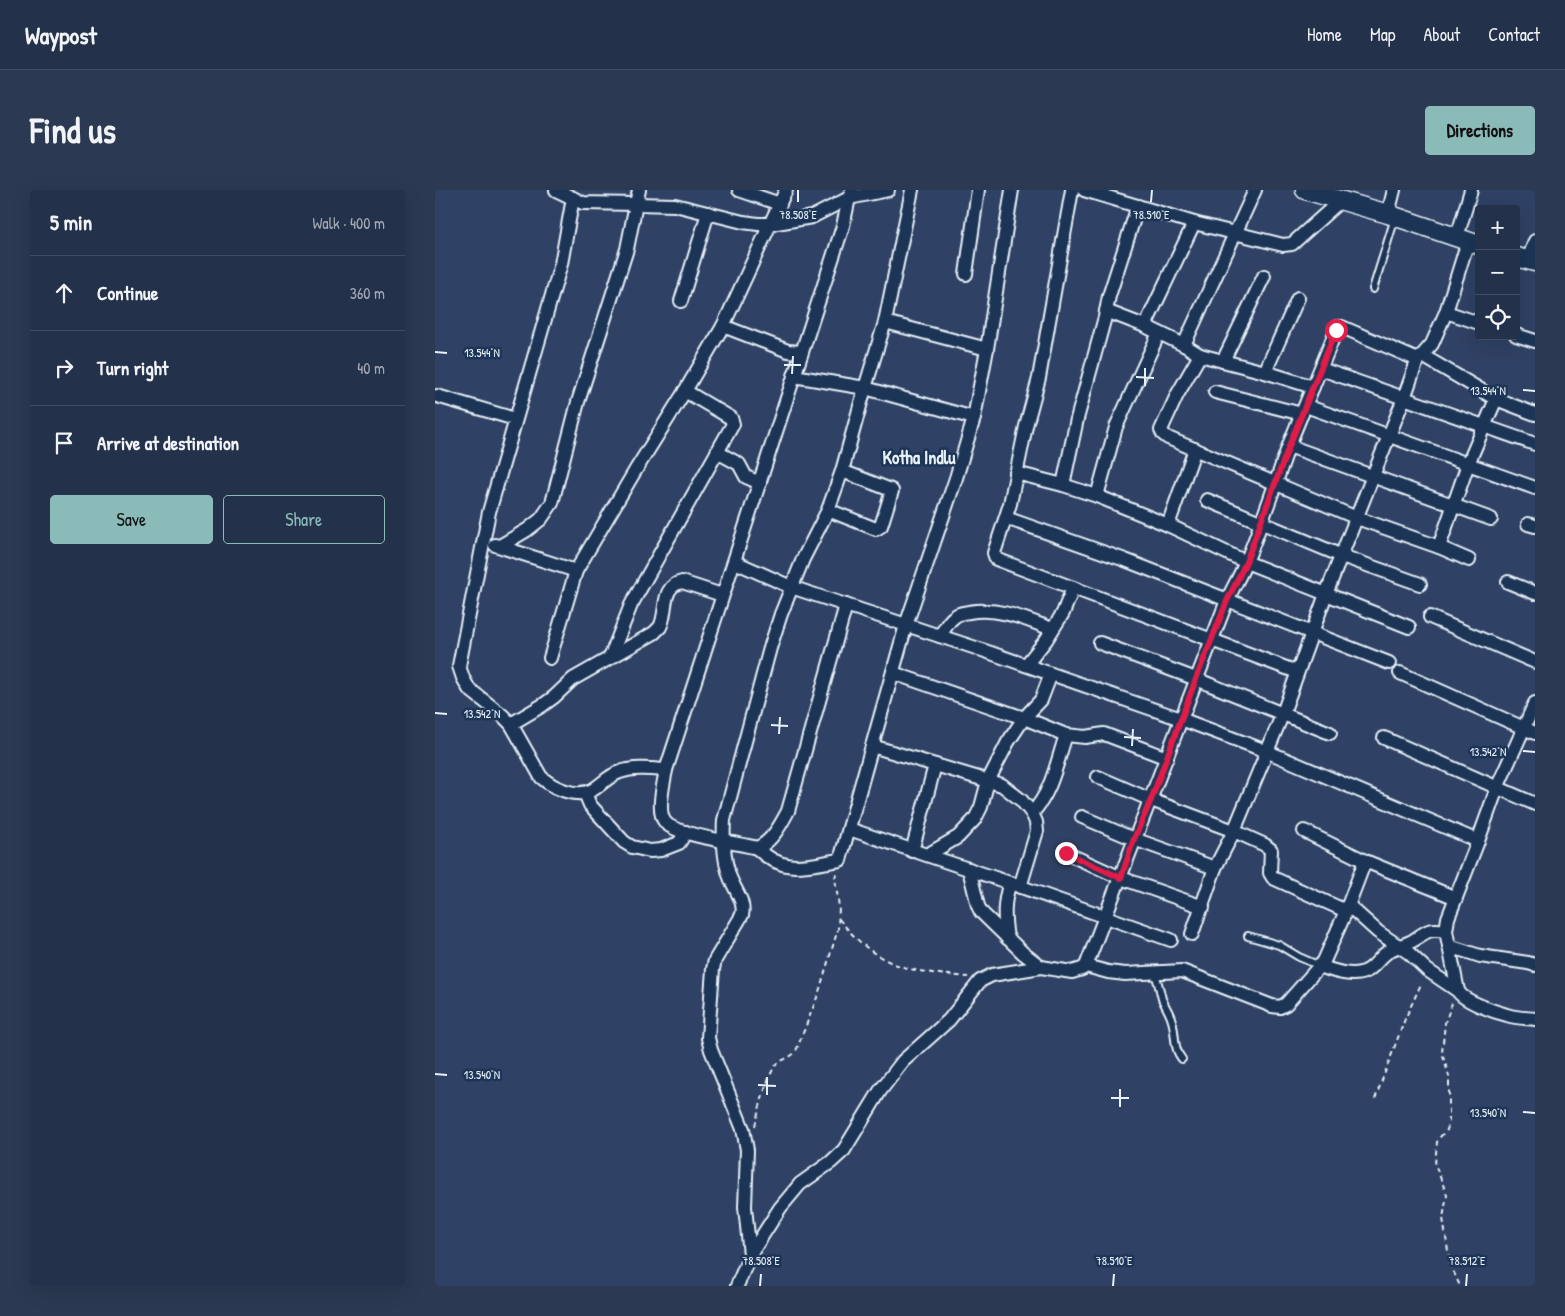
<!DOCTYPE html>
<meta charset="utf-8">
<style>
body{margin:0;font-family:"Patrick Hand",sans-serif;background:#2b3952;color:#f1f3f6}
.controls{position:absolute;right:15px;top:15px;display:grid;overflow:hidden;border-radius:5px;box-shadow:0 5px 20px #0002}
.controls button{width:45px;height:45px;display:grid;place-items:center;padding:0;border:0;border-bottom:1px solid #404c63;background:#23314b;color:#f1f3f6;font:25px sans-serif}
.stop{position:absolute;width:15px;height:15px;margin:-11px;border:4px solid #e11d48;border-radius:50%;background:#fff}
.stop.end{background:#e11d48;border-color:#fff;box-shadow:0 1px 5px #0008}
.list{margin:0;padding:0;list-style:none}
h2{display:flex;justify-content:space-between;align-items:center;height:65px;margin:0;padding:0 20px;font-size:21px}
h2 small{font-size:16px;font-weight:400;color:#a3a9b5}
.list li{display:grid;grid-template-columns:32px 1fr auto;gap:15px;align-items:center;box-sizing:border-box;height:75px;padding:0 20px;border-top:1px solid #404c63}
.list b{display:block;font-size:19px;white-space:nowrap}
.list em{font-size:16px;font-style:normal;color:#a3a9b5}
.actions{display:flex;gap:10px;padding:15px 20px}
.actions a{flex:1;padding:11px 0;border:1px solid #8bbbb9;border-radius:5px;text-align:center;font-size:18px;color:#8bbbb9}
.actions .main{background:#8bbbb9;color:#111}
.icon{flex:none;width:28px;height:28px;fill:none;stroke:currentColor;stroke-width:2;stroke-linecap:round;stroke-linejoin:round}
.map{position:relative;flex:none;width:1100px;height:1096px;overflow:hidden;border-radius:5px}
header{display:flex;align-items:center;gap:30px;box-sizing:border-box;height:70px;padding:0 25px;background:#23314b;border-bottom:1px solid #404c63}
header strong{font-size:24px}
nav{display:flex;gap:28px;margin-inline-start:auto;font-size:18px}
.intro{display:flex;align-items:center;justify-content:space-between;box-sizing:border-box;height:120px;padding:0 30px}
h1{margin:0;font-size:35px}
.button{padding:12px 22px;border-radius:5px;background:#8bbbb9;color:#111;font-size:18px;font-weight:700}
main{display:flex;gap:30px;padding:0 30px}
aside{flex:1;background:#23314b;border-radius:5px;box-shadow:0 5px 20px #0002}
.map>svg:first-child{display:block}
</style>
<header>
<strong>Waypost</strong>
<nav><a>Home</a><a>Map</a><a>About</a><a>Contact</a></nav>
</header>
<div class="intro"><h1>Find us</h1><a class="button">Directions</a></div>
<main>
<aside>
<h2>5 min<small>Walk · 400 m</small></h2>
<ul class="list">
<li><svg class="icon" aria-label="ahead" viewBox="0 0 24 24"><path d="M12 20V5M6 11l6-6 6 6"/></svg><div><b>Continue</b></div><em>360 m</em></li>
<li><svg class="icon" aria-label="right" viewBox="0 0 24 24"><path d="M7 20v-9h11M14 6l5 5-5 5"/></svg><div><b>Turn right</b></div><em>40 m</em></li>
<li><svg class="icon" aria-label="arrive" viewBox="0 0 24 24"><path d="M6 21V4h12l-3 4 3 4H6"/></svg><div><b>Arrive at destination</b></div></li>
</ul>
<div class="actions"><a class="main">Save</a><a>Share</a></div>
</aside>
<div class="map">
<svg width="1100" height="1096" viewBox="0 0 1100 1096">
<rect width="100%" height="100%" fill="#2f4164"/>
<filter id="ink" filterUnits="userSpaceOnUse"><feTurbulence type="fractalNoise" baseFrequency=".02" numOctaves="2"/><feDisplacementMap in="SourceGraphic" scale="10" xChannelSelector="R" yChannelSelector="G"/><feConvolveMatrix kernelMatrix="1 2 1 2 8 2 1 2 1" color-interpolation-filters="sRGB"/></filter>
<g filter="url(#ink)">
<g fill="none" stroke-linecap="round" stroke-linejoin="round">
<defs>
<g id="lane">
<polyline points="938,99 960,28"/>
<polyline points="813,746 844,755 864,767 885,776"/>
<path d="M 719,782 C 723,791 725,800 727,809 C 730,816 735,823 737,831 C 741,843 738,859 747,869"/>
</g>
<g id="street">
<polyline points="121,0 148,13 201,14 204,0"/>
<polyline points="304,0 345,14"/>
<polyline points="477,0 450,132 430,198 539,228"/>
<polyline points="637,0 604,188 591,236 575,314 559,363 561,369 862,482"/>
<polyline points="649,0 759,33 848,55 857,54 905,11"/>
<path d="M 138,8 L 126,74 L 54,322 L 24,476 L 28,488 L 34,499 L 67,525 L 76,534 L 106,587 C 119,599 143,609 159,599 C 168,593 175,585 185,582 C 200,577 216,579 231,580"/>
<polyline points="953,24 959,0"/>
<polyline points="1022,47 1036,0"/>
<polyline points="1093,70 1100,51"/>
<polyline points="531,84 543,0"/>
<polyline points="246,111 273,23"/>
<polyline points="671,121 710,136 749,155 765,165 830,182 878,197"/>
<polyline points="1011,122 1044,133"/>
<polyline points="450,132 552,159"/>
<polyline points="288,136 353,161 366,162"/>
<polyline points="710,136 759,33"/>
<polyline points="1081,145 1100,151"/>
<polyline points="749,155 820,0"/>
<polyline points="765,165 742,205 726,240 728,244 733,248 922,328 1004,357 1034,370"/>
<polyline points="988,166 1061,209 1100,224"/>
<polyline points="788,171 829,86"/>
<polyline points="886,179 1100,254"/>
<polyline points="830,182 863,108"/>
<polyline points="780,202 867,224"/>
<polyline points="2,206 80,229"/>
<polyline points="871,216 1100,298"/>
<polyline points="854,256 1056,329"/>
<polyline points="282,262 304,274 311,287 325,293"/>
<polyline points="581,283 628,295 662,306 733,335 811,372 974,437"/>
<polyline points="628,295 642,229 670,127 674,106 703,16"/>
<polyline points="662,306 681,237 724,143"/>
<polyline points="772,310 907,366 985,394"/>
<polyline points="393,320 441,339 446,336 457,301 456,300 407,281"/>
<polyline points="571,328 690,370 954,473"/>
<polyline points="1093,334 1100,336"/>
<polyline points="733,335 760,259"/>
<polyline points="60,355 141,381"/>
<polyline points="65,356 92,340 106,329 117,313 143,212 192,59 201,14 240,15 308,32 323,34 336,34 377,27 414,8 453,0"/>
<polyline points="1004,357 1033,274 1061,209"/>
<polyline points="300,372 356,397 550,461 746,529 831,561 1043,651 1062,598 1100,513"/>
<polyline points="1073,392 1100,403"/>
<path d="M 411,415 L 353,621 C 346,634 337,652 322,658 C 304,653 239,645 230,632 C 221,621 229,592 231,580 L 408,36 L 414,8 L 417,0"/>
<polyline points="995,427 1100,472"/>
<path d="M 505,446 C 509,440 513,431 519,427 C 523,423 528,423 534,422 C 564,417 590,429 617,439"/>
<polyline points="665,453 761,489 895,543"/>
<polyline points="115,468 141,381 200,281 250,201 288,136 351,0"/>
<polyline points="175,468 196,415 298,234 296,228 250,201"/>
<polyline points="591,475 611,450 628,423 638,398"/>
<polyline points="458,483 589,528 631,545 650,547 669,544 732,568"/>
<polyline points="965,483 1100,543"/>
<path d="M 76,534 L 108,515 L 119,507 L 138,489 L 219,443 C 220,442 224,438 225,437 C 233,423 225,396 247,392 L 287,405"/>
<polyline points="949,548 1100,614"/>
<polyline points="437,556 567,595 586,610 597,623 601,632 602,641 585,697"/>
<polyline points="663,587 716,610 799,641 830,655 836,660 835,683 838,688 911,721"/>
<polyline points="150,603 155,615 189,652 197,657 215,661 226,660 244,653 251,642"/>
<path d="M 597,623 C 617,602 622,571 631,545"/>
<polyline points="647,627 699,649 780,678"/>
<polyline points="414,639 575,693 736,750"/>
<polyline points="869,641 930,671 1021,708"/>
<path d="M 1043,651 L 1013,728 L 1011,741 L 1023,801 C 1028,811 1060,822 1072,825 C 1081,828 1091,828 1100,829"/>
<path d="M 322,658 C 349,685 371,675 405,670 L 471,435 L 521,288 L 539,228 L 552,159 L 577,0"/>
<polyline points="477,661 500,575"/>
<polyline points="631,663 686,688 768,717"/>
<polyline points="492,665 523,647 540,629 546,617 553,591 573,552 589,528 606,510 616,484"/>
<polyline points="534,679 543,716 546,722 588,763 606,777"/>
<polyline points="913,715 943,742 974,763 992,780 1023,801"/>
<polyline points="757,744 780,678 799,641 848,523 891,404 969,208 980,177 983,170 997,154 1011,122 1033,51"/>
<path d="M 572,748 C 569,728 568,712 575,693"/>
<polyline points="1014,756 1045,766 1093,773 1100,775"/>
<polyline points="651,776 673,782 690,784 747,781 837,816 845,817 851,814 889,771 911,721 930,671"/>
<path d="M 885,776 C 900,782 924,790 937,777 C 943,772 947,765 954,761 C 961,756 971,755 979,750 C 992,741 994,738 1011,741"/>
<path d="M 315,1065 L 310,1017 L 312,960 L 308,939 L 276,860 L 273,848 L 278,779 L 280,770 L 307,725 C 311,710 296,696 293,681 C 288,664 288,648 289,630 L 335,458 L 346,424 L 368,369 L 393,320 L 407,281 L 430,198 L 359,186"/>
<path d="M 302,1096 L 315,1065 L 345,1018 L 365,994 L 396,972 L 409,960 L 445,901 L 468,871 L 514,830 L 545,791 L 557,785 L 606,777 L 637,782 L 647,779 L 651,776 C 698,655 745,534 791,413 C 797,399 805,386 811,372 C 827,334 840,294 854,255 C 869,217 886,179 901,140 L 903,137 L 907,137 L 983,170"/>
</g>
<g id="secondary">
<polyline points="870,0 953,24 1044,55"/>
<polyline points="1081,67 1100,72"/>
</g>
</defs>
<use href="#lane" stroke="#e8f1f8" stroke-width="10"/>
<use href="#street" stroke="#e8f1f8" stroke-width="16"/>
<use href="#secondary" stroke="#e8f1f8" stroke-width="21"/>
<g stroke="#e8f1f8" stroke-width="2" stroke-dasharray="5 4" stroke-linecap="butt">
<path d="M 404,729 C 444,779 473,781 533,787"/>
<polyline points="1017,813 1010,833 1007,863 1014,886 1014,933 1012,940 1005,947 1002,952 1000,974 1012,1005 1008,1028 1015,1074 1025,1096"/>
<polyline points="940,909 970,829 987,792"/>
<path d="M 320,936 C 323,923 333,882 342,874 C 349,868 356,868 361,861 L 383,805 L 403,739 L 404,717 L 400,688 L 402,681"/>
</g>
<use href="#lane" stroke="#1d3557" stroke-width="6"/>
<use href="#street" stroke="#1d3557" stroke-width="12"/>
<use href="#secondary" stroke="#1d3557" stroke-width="18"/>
</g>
</g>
<g fill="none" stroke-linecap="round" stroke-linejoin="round" filter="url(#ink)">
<polyline stroke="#e11d48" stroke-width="6" points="631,663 686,688 699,649 716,610 761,489 792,411 811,372 854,256 901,140"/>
</g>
<path fill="none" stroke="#e8f1f8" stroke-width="2" d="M 363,12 L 363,0M 716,12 L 717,0M 0,162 L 12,163M 349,175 L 366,175M 357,184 L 358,166M 701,187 L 719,188M 710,196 L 710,178M 1088,200 L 1100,201M 0,523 L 12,524M 336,535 L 353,536M 344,544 L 345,527M 689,547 L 706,548M 697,556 L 698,539M 1088,561 L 1100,562M 0,884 L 12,885M 323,895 L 341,896M 332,905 L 332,887M 676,908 L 694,908M 685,917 L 685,899M 1088,922 L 1100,923M 325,1096 L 326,1084M 678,1096 L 679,1084M 1031,1096 L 1032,1084"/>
<g text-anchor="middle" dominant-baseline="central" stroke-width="5" stroke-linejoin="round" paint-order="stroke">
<g font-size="18" font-weight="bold" fill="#e8f1f8" stroke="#1d3557">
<text x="484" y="267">Kotha Indlu</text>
</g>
</g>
<g font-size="12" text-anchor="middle" fill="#e8f1f8" stroke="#1d3557" stroke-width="5" stroke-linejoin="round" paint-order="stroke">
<text x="363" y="29">78.508°E</text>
<text x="716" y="29">78.510°E</text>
<text x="47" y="167">13.544°N</text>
<text x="1053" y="205">13.544°N</text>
<text x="47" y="528">13.542°N</text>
<text x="1053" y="566">13.542°N</text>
<text x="47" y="889">13.540°N</text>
<text x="1053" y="927">13.540°N</text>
<text x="326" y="1075">78.508°E</text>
<text x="679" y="1075">78.510°E</text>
<text x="1032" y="1075">78.512°E</text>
</g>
</svg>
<div class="controls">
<button>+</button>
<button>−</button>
<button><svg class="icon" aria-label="locate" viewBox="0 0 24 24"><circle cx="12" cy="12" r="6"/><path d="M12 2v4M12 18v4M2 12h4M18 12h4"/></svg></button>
</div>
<div class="stop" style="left:901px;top:140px"></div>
<div class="stop end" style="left:631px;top:663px"></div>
</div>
</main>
